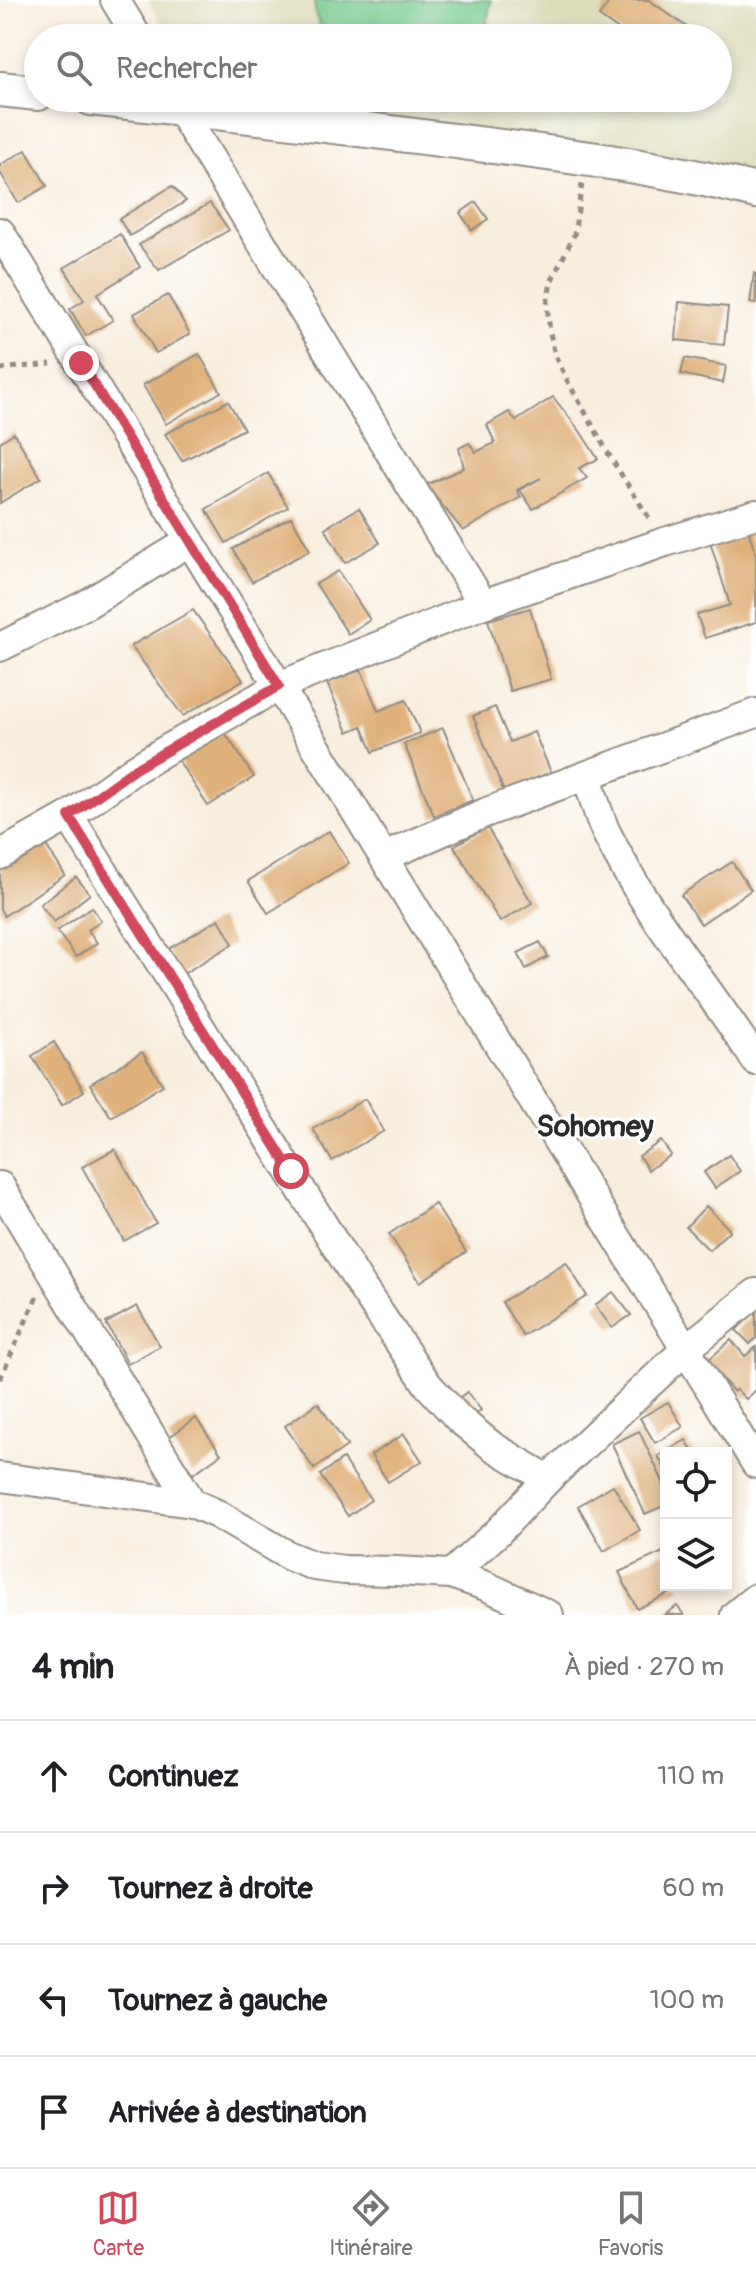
<!DOCTYPE html>
<html lang="fr">
<meta charset="utf-8">
<style>
body{margin:0;font-family:Pangolin,sans-serif;background:#f6f6f6;color:#202124}
.controls{position:absolute;right:24px;bottom:24px;display:grid;overflow:hidden;border-radius:0px;box-shadow:0 4px 12px #0003}
.controls button{width:72px;height:72px;display:grid;place-items:center;padding:0;border:0;border-bottom:2px solid #e0e0e0;background:#fff;color:#202124;font:40px sans-serif}
.stop{position:absolute;width:24px;height:24px;margin:-18px;border:6px solid #d1495b;border-radius:50%;background:#fff}
.stop.end{background:#d1495b;border-color:#fff;box-shadow:0 2px 8px #0008}
.list{margin:0;padding:0;list-style:none}
h2{display:flex;justify-content:space-between;align-items:center;height:104px;margin:0;padding:0 32px;font-size:34px}
h2 small{font-size:26px;font-weight:400;color:#757577}
.list li{display:grid;grid-template-columns:52px 1fr auto;gap:24px;align-items:center;box-sizing:border-box;height:112px;padding:0 32px;border-top:2px solid #e0e0e0}
.list b{display:block;font-size:30px;white-space:nowrap}
.list em{font-size:26px;font-style:normal;color:#757577}
.icon{flex:none;width:44px;height:44px;fill:none;stroke:currentColor;stroke-width:2;stroke-linecap:round;stroke-linejoin:round}
.map{position:relative;flex:none;width:756px;height:1615px;overflow:hidden}
.search{position:absolute;background:#fff;box-shadow:0 4px 12px #0003;left:24px;right:24px;top:24px;height:88px;display:flex;align-items:center;gap:20px;box-sizing:border-box;padding:0 28px;border-radius:44px;color:#757577;font-size:30px}
.sheet{height:552px;background:#fff}
nav{display:flex;justify-content:space-around;align-items:center;box-sizing:border-box;height:112px;border-top:2px solid #e0e0e0;background:#fff;font-size:22px;color:#757577}
nav a{display:grid;justify-items:center;gap:4px}
nav .on{color:#d1495b}
.map>svg:first-child{display:block}
</style>
<div class="map">
<svg width="756" height="1615" viewBox="0 0 756 1615">
<rect width="100%" height="100%" fill="#fff"/>
<filter id="ink" filterUnits="userSpaceOnUse"><feTurbulence type="fractalNoise" baseFrequency=".0125" numOctaves="2"/><feDisplacementMap in="SourceGraphic" scale="16" xChannelSelector="R" yChannelSelector="G"/><feConvolveMatrix kernelMatrix="1 2 1 2 8 2 1 2 1" color-interpolation-filters="sRGB"/></filter>
<filter id="wash" filterUnits="userSpaceOnUse"><feTurbulence type="fractalNoise" baseFrequency=".006" numOctaves="4" result="noise"/><feDisplacementMap in="SourceGraphic" scale="32" xChannelSelector="R" yChannelSelector="G"/><feGaussianBlur stdDeviation="1.8" result="paint"/><feColorMatrix in="noise" values="0 0 0 0 0 0 0 0 0 0 0 0 0 0 0 0 0 1.4 0 .05"/><feComposite in="paint" operator="in"/></filter>
<g filter="url(#wash)">
<rect width="100%" height="100%" fill="#f8eede"/>
<polygon fill="#deddbb" points="148,0 756,0 756,172 257,98 718,98 718,38 169,38"/>
<polygon fill="#76c98c" stroke="#507a5c" stroke-width="2" points="314,0 491,0 486,27 480,38 326,38 316,16"/>
<g id="blocks">
<g fill="#dfb17b">
<polygon points="611,0 649,0 702,38 630,38 599,16"/>
<polygon points="718,50 726,56 718,67"/>
<polygon points="26,150 47,186 18,203 0,172 0,165"/>
<polygon points="172,186 186,201 130,236 119,219"/>
<polygon points="476,202 488,219 472,230 460,213"/>
<polygon points="210,203 229,230 159,270 139,245"/>
<polygon points="120,234 140,267 97,294 113,320 86,336 70,309 84,300 64,268"/>
<polygon points="754,273 756,274 756,304 750,303"/>
<polygon points="168,295 190,334 156,353 134,314"/>
<polygon points="679,302 728,307 724,345 676,340"/>
<polygon points="199,354 221,392 166,424 143,385"/>
<polygon points="685,358 726,366 723,383 681,374"/>
<polygon points="553,397 580,431 598,459 579,468 587,478 533,509 520,490 541,478 517,490 521,497 463,531 426,485 464,468 459,448 469,443 476,452 495,443 487,425 509,412 516,421"/>
<polygon points="228,401 244,429 182,461 165,434"/>
<polygon points="14,433 41,478 0,503 0,442"/>
<polygon points="268,473 288,507 226,543 206,509"/>
<polygon points="359,508 380,543 345,563 325,528"/>
<polygon points="291,517 310,550 252,582 233,549"/>
<polygon points="745,520 756,555 756,622 705,638 697,615 730,605 707,532"/>
<polygon points="338,571 370,620 348,634 316,584"/>
<polygon points="530,608 551,679 510,691 488,620"/>
<polygon points="193,610 243,680 183,716 131,646"/>
<polygon points="361,670 378,711 406,700 420,733 373,752 362,726 348,732 327,683"/>
<polygon points="495,707 510,742 534,732 551,772 504,792 473,716"/>
<polygon points="443,728 473,800 434,816 404,744"/>
<polygon points="224,731 254,777 208,806 178,760"/>
<polygon points="487,827 532,903 500,922 454,846"/>
<polygon points="329,831 349,863 268,913 248,881"/>
<polygon points="42,839 65,875 4,916 0,909 0,866"/>
<polygon points="732,862 751,890 701,924 681,895"/>
<polygon points="76,877 90,894 54,922 40,904"/>
<polygon points="92,907 101,921 88,930 97,943 76,957 57,931"/>
<polygon points="219,919 233,944 181,975 167,950"/>
<polygon points="540,942 548,957 526,969 518,953"/>
<polygon points="54,1042 84,1091 62,1105 32,1056"/>
<polygon points="142,1052 163,1085 111,1117 90,1084"/>
<polygon points="365,1099 384,1131 332,1161 313,1129"/>
<polygon points="661,1141 671,1155 648,1170 639,1156"/>
<polygon points="115,1149 156,1223 124,1241 82,1167"/>
<polygon points="729,1155 740,1171 715,1188 704,1172"/>
<polygon points="435,1204 466,1252 420,1282 389,1234"/>
<polygon points="706,1206 730,1230 709,1250 686,1227"/>
<polygon points="566,1262 587,1296 523,1336 502,1302"/>
<polygon points="613,1292 631,1315 612,1328 595,1305"/>
<polygon points="137,1306 160,1346 128,1364 106,1323"/>
<polygon points="756,1311 756,1338 750,1344 736,1330"/>
<polygon points="731,1340 745,1356 756,1347 756,1390 746,1399 736,1389 734,1392 707,1361"/>
<polygon points="467,1392 481,1410 466,1422 451,1404"/>
<polygon points="668,1402 683,1427 655,1443 640,1418"/>
<polygon points="318,1403 347,1446 314,1469 285,1426"/>
<polygon points="196,1418 221,1454 193,1474 168,1438"/>
<polygon points="639,1431 666,1488 666,1505 645,1514 612,1444"/>
<polygon points="404,1434 422,1461 388,1482 371,1455"/>
<polygon points="686,1440 694,1453 666,1453 666,1470 658,1456"/>
<polygon points="343,1459 371,1500 348,1516 320,1475"/>
<polygon points="613,1485 640,1530 604,1551 578,1506"/>
<polygon points="663,1552 666,1559 666,1585 680,1585 681,1588 637,1609 619,1572"/>
<polygon points="677,1606 684,1615 665,1615"/>
</g>
</g>
</g>
<g filter="url(#ink)">
<use href="#blocks" fill-opacity="0" stroke="#928c84" stroke-width="2"/>
<g fill="none" stroke-linecap="round" stroke-linejoin="round">
<defs>
<g id="minor">
<polyline points="115,0 138,38"/>
<polyline points="173,98 483,604"/>
<polyline points="0,232 756,1464"/>
<polyline points="0,647 87,604 190,541"/>
<path d="M 587,776 C 593,795 598,816 607,834 C 647,916 707,985 756,1061"/>
<polyline points="69,816 363,1289 428,1385 459,1419 492,1446 548,1479"/>
<polyline points="0,855 69,816 135,769 166,750 279,686 483,604 665,542 756,514"/>
<polyline points="384,857 487,812 756,713"/>
<polyline points="0,1186 192,1503"/>
<polyline points="0,1477 192,1503 217,1514 289,1556 314,1566 344,1570 396,1571 451,1574 486,1586 549,1615"/>
<polyline points="451,1574 498,1532 548,1479 686,1349 756,1293"/>
<polyline points="735,1615 756,1598"/>
</g>
<g id="tertiary">
<polyline points="0,89 38,93"/>
<path d="M 91,98 C 205,110 318,124 431,138 C 540,152 649,164 756,191"/>
</g>
</defs>
<use href="#minor" stroke="#928c84" stroke-width="32"/>
<use href="#tertiary" stroke="#928c84" stroke-width="38"/>
<g stroke="#928c84" stroke-width="5" stroke-dasharray="6 6" stroke-linecap="butt">
<polyline points="582,184 574,235 551,282 547,304 550,333 555,355 567,380 612,460 651,521"/>
<polyline points="0,369 51,364"/>
<polyline points="0,1379 38,1294"/>
</g>
<use href="#minor" stroke="#fff" stroke-width="28"/>
<use href="#tertiary" stroke="#fff" stroke-width="34"/>
</g>
</g>
<g fill="none" stroke-linecap="round" stroke-linejoin="round" filter="url(#ink)">
<polyline stroke="#d1495b" stroke-width="10" points="81,363 279,686 135,769 69,816 291,1171"/>
</g>
<g text-anchor="middle" dominant-baseline="central" stroke-width="6" stroke-linejoin="round" paint-order="stroke">
<g font-size="30" font-weight="bold" fill="#2b2b2b" stroke="#fff">
<text x="595" y="1126">Sohomey</text>
</g>
</g>
</svg>
<div class="controls">
<button><svg class="icon" aria-label="locate" viewBox="0 0 24 24"><circle cx="12" cy="12" r="6"/><path d="M12 2v4M12 18v4M2 12h4M18 12h4"/></svg></button>
<button><svg class="icon" aria-label="layers" viewBox="0 0 24 24"><path d="M12 4l9 5-9 5-9-5zM3 14l9 5 9-5"/></svg></button>
</div>
<div class="stop" style="left:291px;top:1171px"></div>
<div class="stop end" style="left:81px;top:363px"></div>
<div class="search"><svg class="icon" aria-label="search" viewBox="0 0 24 24"><circle cx="10" cy="10" r="6"/><path d="M15 15l6 6"/></svg>Rechercher</div>
</div>
<section class="sheet">
<h2>4 min<small>À pied · 270 m</small></h2>
<ul class="list">
<li><svg class="icon" aria-label="ahead" viewBox="0 0 24 24"><path d="M12 20V5M6 11l6-6 6 6"/></svg><div><b>Continuez</b></div><em>110 m</em></li>
<li><svg class="icon" aria-label="right" viewBox="0 0 24 24"><path d="M7 20v-9h11M14 6l5 5-5 5"/></svg><div><b>Tournez à droite</b></div><em>60 m</em></li>
<li><svg class="icon" aria-label="left" viewBox="0 0 24 24"><path d="M17 20v-9H6M10 6l-5 5 5 5"/></svg><div><b>Tournez à gauche</b></div><em>100 m</em></li>
<li><svg class="icon" aria-label="arrive" viewBox="0 0 24 24"><path d="M6 21V4h12l-3 4 3 4H6"/></svg><div><b>Arrivée à destination</b></div></li>
</ul>
</section>
<nav>
<a class="on"><svg class="icon" aria-label="map" viewBox="0 0 24 24"><path d="M3 6l6-2 6 2 6-2v14l-6 2-6-2-6 2zM9 4v14M15 6v14"/></svg>Carte</a>
<a><svg class="icon" aria-label="directions" viewBox="0 0 24 24"><path d="M12 3l9 9-9 9-9-9zM9 14v-3h6M13 9l2 2-2 2"/></svg>Itinéraire</a>
<a><svg class="icon" aria-label="saved" viewBox="0 0 24 24"><path d="M7 4h10v16l-5-4-5 4z"/></svg>Favoris</a>
</nav>
